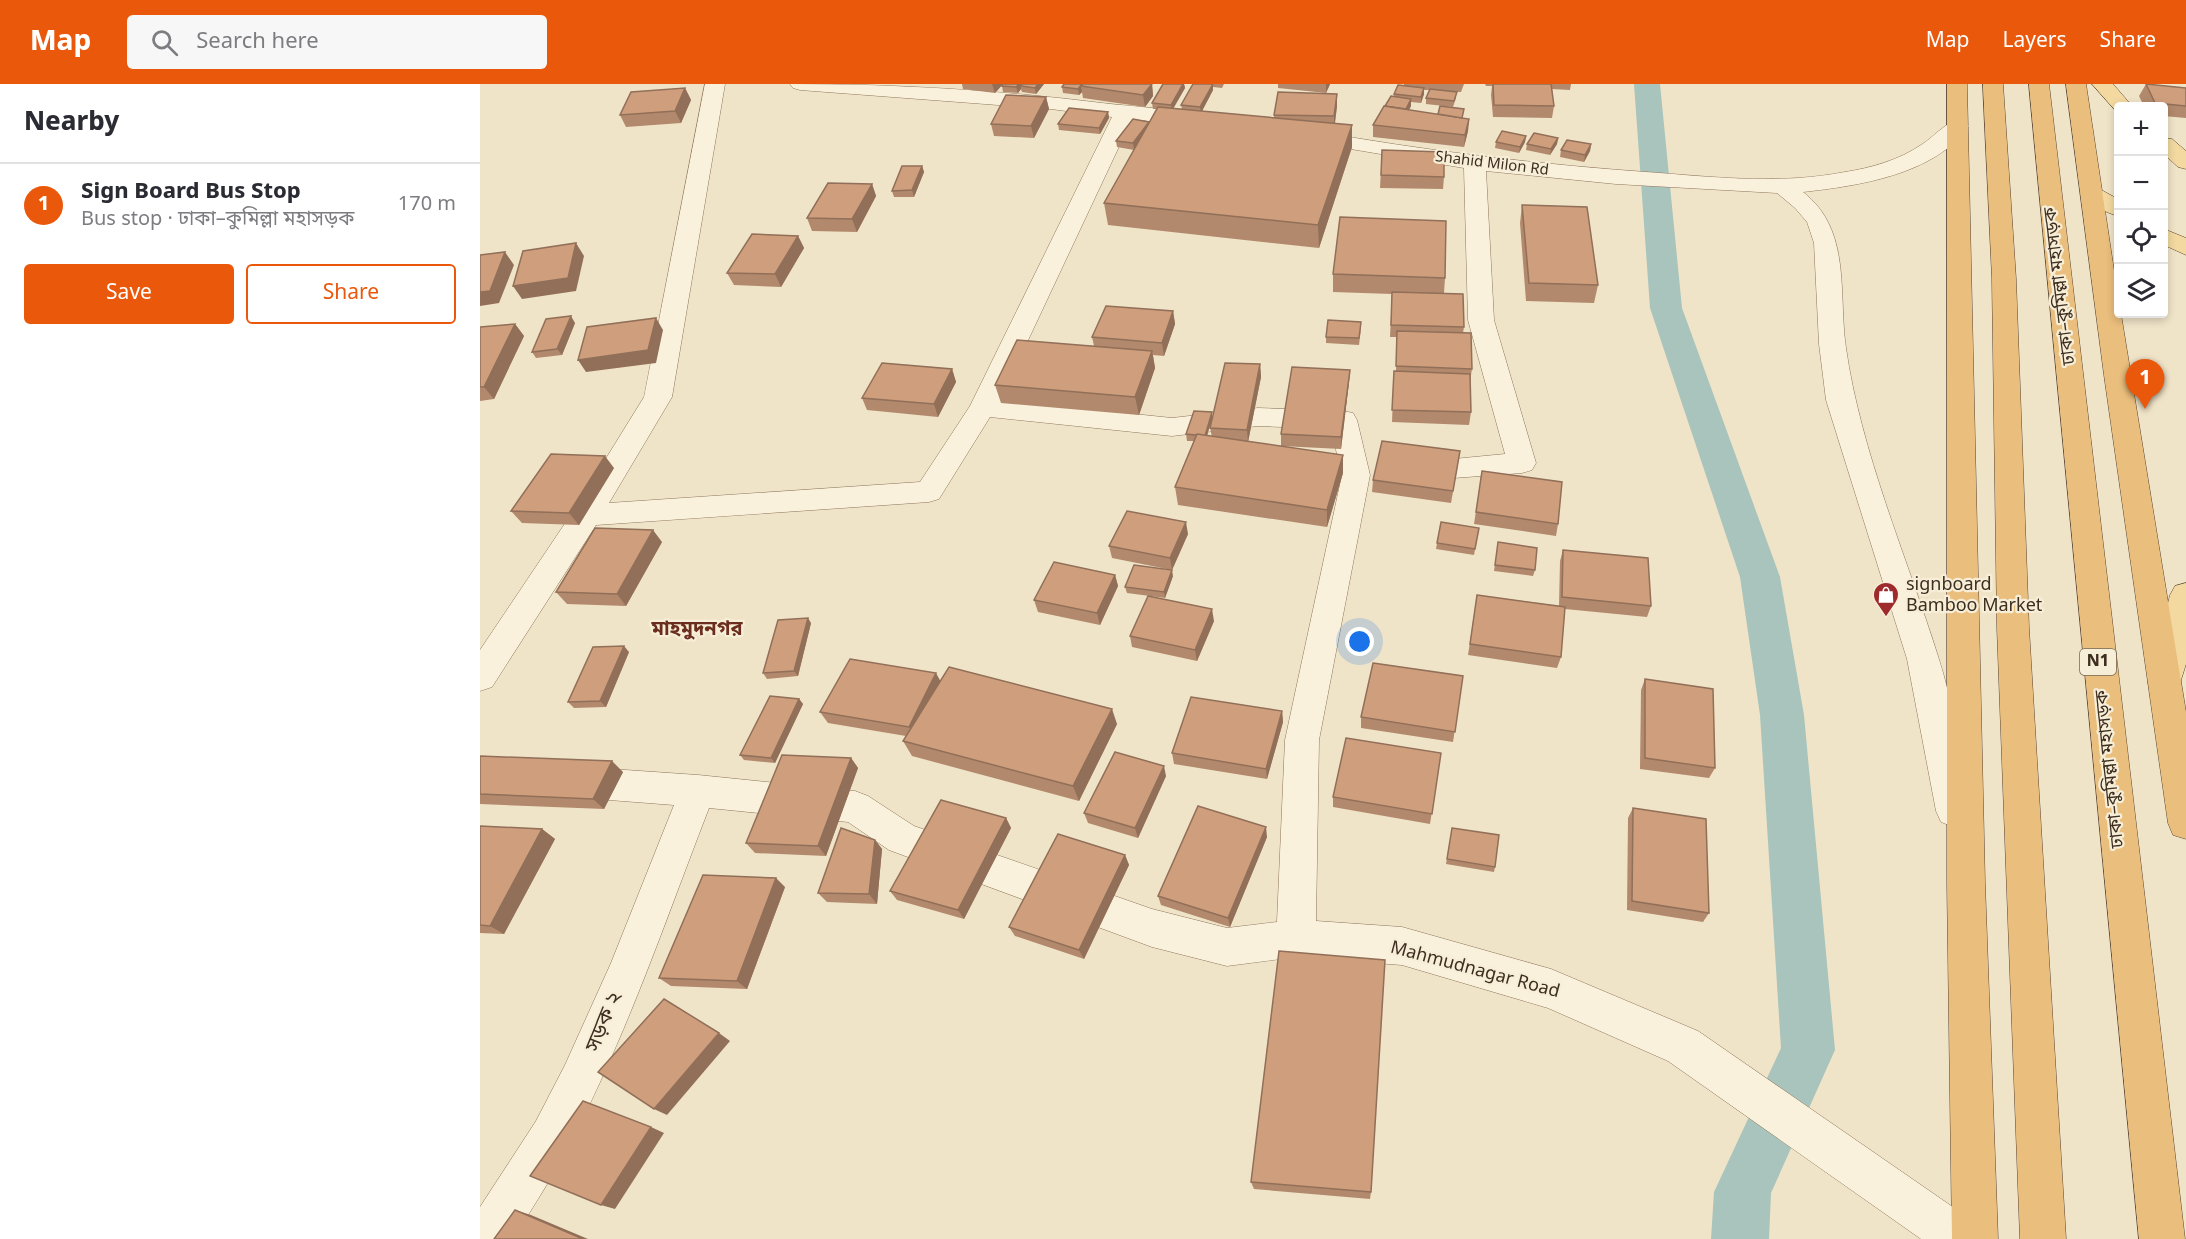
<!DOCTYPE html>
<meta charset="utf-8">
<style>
body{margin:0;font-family:Georgia,"Noto Sans Bengali",serif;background:#f7f7f7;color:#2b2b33}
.controls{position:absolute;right:18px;top:18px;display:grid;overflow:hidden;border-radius:6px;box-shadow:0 3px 9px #0003}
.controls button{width:54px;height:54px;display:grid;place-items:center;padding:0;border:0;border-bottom:2px solid #e1e1e2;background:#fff;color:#2b2b33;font:30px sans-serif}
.you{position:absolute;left:880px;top:558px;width:21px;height:21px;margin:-15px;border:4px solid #fff;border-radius:50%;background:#1a73e8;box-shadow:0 0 0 9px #1a73e833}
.badge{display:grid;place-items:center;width:39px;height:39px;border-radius:50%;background:#ea580c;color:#fff;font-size:20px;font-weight:700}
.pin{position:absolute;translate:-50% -50px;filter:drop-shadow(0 2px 3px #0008)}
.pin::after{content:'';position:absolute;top:32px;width:21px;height:18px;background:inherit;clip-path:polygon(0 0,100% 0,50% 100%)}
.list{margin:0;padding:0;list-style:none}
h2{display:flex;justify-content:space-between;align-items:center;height:78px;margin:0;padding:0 24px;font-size:26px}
h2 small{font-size:20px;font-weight:400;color:#7c7c81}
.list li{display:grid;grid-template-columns:39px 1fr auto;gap:18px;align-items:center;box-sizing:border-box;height:84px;padding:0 24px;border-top:2px solid #e1e1e2}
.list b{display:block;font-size:22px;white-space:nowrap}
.list p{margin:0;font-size:20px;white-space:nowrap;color:#7c7c81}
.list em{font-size:20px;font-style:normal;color:#7c7c81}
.actions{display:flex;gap:12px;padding:18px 24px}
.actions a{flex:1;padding:14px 0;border:2px solid #ea580c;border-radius:6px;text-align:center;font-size:21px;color:#ea580c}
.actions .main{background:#ea580c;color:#fff}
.icon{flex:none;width:33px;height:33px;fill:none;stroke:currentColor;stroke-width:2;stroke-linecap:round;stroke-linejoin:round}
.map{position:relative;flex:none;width:1706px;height:1155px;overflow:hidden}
header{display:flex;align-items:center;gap:36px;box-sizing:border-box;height:84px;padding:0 30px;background:#ea580c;color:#fff}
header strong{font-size:28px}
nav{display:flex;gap:33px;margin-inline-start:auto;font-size:21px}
.search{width:420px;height:54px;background:#f7f7f7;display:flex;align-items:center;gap:15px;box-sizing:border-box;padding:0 21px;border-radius:6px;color:#7c7c81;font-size:22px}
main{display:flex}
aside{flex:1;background:#fff}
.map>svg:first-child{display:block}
</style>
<header>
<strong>Map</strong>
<div class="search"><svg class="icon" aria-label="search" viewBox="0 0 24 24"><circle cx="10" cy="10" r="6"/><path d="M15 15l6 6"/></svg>Search here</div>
<nav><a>Map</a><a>Layers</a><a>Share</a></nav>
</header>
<main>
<aside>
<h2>Nearby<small></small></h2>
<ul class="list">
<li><span class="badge">1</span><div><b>Sign Board Bus Stop</b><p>Bus stop · ঢাকা–কুমিল্লা মহাসড়ক</p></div><em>170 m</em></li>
</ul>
<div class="actions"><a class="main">Save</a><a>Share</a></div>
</aside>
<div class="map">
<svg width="1706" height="1155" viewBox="0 0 1706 1155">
<rect width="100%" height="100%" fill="#f0e4c8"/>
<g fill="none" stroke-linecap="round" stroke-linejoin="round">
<polygon fill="#a9c4bc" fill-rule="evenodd" points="1154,0 1180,0 1202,224 1300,493 1324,631 1355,966 1291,1109 1289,1155 1231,1155 1234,1108 1301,964 1280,631 1260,493 1170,224"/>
<defs>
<g id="minor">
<path d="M 225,0 L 245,0 L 192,313 L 129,419 L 440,398 L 490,322 L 632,33 L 571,25 L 320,6 L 313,4 L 310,0 C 414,0 518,6 622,19 C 655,23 691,24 725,33 L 728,37 L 725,41 L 718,43 L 652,35 L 520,316 L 692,334 L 778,324 L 863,327 L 873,329 L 877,336 L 890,391 L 839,656 L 836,837 L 922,843 L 1071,885 L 1218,947 L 1496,1139 L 1503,1155 L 1441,1155 L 1188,977 L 1068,924 L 922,881 L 816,873 L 747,882 L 672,863 L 409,766 L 368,738 L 229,724 C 172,871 123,1024 32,1155 L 0,1155 L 0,1123 L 56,1037 L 85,981 L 131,879 L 194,721 L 0,706 L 0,676 L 218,691 L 375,707 L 388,712 L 434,742 L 672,825 L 747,844 L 797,838 L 805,656 L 862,391 L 851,345 L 778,342 L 692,352 L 510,333 L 459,415 L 449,418 L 116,441 L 12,603 L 0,607 L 0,566 L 96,423 L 164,313 Z"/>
<path d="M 1478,36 L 1485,38 L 1489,42 C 1455,91 1377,102 1323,108 C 1372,146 1358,209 1366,264 C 1381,368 1426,471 1458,572 C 1474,621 1481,676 1492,727 L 1487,738 L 1474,743 L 1461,738 L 1456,727 L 1427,575 L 1346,316 L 1339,260 L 1334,159 L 1327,138 L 1315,124 L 1297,109 L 1136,100 L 1006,87 L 1014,236 L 1056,379 L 1052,386 L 1042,389 L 932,397 L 922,394 L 918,387 L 922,380 L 1025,370 L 988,236 L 984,84 L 829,58 L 821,57 L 818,52 L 821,47 L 829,46 C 945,67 1062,81 1180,89 C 1243,94 1303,100 1365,88 C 1391,84 1419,76 1441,61 C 1453,54 1464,39 1478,36 Z"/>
</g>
<g id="primary">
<polygon points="1612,0 1633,0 1652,22 1638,22 1638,27 1635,26"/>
<polygon points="1684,54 1692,55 1706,67 1706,85 1698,83 1684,70"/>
<path d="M 1612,101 L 1638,115 L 1638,132 C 1626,129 1608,119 1601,108 L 1604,103 Z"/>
<polygon points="1684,145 1706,154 1706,171 1684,161"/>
<polygon points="1706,499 1706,580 1697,609 1685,613 1673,609 1668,599 1690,511 1695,502"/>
</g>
<g id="trunk">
<polygon points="1467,0 1487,0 1505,799 1518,1155 1472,1155 1467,799"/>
<polygon points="1503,0 1523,0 1536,195 1549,544 1586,1155 1540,1155 1517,544 1512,195"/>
<polygon points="1549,0 1569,0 1705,1155 1659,1155"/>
<polygon points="1586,0 1606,0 1638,213 1638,230 1641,230 1706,628 1706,755 1693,751 1688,739 1624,291"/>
</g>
</defs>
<use href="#minor" stroke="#8d765c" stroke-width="1"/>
<use href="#primary" stroke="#5b4430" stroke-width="1"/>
<use href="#trunk" stroke="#5b4430" stroke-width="1"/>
<use href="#minor" fill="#faf1dc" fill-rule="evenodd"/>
<use href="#primary" fill="#f3d9a0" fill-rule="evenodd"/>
<use href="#trunk" fill="#eabe7c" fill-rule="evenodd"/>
</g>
<g fill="#b2896c">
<polygon points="482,0 523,0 515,9 483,5"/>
<polygon points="523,0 564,0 556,10 542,8 541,5 538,9 523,8 522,2"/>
<polygon points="672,0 673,12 665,23 603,14 602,8 599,11 583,9 582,3"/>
<polygon points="683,0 704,0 705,4 693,24 702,25 701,21 713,0 710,0 744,0 742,4 733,3 733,6 722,27 794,34 794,31 857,10 857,22 855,40 872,63 839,164 628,141 624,119 654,66 637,63 636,57 669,38 676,25 673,25 672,19"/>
<polygon points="798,0 850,0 846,9 798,4"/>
<polygon points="924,0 984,0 981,8 974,8 976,14 973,23 946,20 946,14 949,6 944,6 944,10 941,19 931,18 931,22 929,26 989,35 988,47 984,63 893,53 893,41 905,22 914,13 914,10 924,2"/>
<polygon points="1005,0 1091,0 1090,6 1072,5 1074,22 1072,34 1013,33 1011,11 1012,2 1006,2"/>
<polygon points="1666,0 1706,4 1706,34 1683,32 1683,22 1664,22 1659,12"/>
<polygon points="205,4 211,16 201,39 146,43 140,31"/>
<polygon points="566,13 569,25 554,54 514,52 511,40"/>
<polygon points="628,28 629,34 620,50 579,46 578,40"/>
<polygon points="1046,52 1045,58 1039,69 1015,64 1016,58"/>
<polygon points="1078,54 1077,60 1070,71 1046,66 1047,60"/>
<polygon points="1111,60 1110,67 1104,78 1080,73 1081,66"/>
<polygon points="902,66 964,93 963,105 900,104"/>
<polygon points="442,82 444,88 434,113 414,113 412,107"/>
<polygon points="392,100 396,112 377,148 332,147 327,134"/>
<polygon points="1042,121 1118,201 1114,219 1046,217 1040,139"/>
<polygon points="318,152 324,164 301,203 254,201 247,189"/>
<polygon points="853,190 965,194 964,209 984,243 983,249 992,285 990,297 991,328 989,341 912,338 914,287 916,287 917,253 910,253 912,210 853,208"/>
<polygon points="693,227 695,240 684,272 673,271 675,284 659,331 521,319 515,301 614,262 612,253"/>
<polygon points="95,239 82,271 56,274 52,268"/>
<polygon points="35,240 44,252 14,315 0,317 0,243"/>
<polygon points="881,244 879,261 846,259 846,253"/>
<polygon points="780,280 781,293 768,358 863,389 847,443 698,421 695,403 714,357 707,357 706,350 732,328 732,335 727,352 732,353 730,344"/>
<polygon points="472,285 476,298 458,333 387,326 382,314"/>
<polygon points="870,286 869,298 861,365 801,362 801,350"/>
<polygon points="978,380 971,419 892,408 893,396"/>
<polygon points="134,384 99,441 42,439 31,427"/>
<polygon points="1002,387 1078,440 1076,452 994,440"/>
<polygon points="999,444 994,471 956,465 957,459"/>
<polygon points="708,450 692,486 632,474 629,462"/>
<polygon points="182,458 146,522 87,520 76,508"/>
<polygon points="1018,458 1055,486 1053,492 1014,487"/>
<polygon points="1083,466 1171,522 1167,533 1085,525 1081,573 1077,584 988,571 997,511 1079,522 1080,477"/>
<polygon points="635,491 638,502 620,541 558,528 554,516"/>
<polygon points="693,492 685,514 647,509 645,503"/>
<polygon points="734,537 717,577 652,563 650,552"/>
<polygon points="331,539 318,592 287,595 283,589"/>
<polygon points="149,568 126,623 94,624 88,618"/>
<polygon points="983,592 973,658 881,644 881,633"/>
<polygon points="1165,595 1235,684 1229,694 1160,685 1161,606"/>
<polygon points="461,597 637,640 599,717 432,672 423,657 426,652 348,639 340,628"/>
<polygon points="319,615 323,620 295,679 264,676 260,671"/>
<polygon points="802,627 803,638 787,695 694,680 692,669"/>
<polygon points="961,669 950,740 853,723 853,713"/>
<polygon points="0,672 143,688 124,725 0,720"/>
<polygon points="371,674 378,684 346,772 275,769 266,759"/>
<polygon points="686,692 658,754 608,739 604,729"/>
<polygon points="1153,724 1229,829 1223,838 1147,826 1148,734"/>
<polygon points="526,734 531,744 484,835 417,816 410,807"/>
<polygon points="0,742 62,745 75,755 24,850 0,849"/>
<polygon points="972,744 1015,783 1014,788 966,780"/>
<polygon points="787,753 750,843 681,821 678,812"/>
<polygon points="395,756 402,765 397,820 347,818 338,809"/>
<polygon points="645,771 649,781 604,875 535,852 529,843"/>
<polygon points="305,803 267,905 191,902 179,894"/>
<polygon points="771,1098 891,1108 890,1115 774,1105"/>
</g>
<g fill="#916f58">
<polygon points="512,0 523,0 515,9"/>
<polygon points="539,0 546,0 541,2 541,5 538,9 536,3"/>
<polygon points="558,0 564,0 556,10 555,4"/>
<polygon points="602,0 601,2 602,8 599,11 598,5"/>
<polygon points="672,0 673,12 665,23 663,11"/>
<polygon points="703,0 704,0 705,4 692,27 691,21"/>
<polygon points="733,0 733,6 721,29 720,23"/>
<polygon points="846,0 850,0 846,9"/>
<polygon points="205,4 211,16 201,39 195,27"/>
<polygon points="944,4 944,10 941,19 941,13"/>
<polygon points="857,10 857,22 854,44 854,32"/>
<polygon points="566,13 569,25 554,54 551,42"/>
<polygon points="931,15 931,22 925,33 925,27"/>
<polygon points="628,28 629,34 620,50 619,44"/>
<polygon points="989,35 988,47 984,63 985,51"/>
<polygon points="669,38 654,66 653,59"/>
<polygon points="872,41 872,63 839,164 838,141"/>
<polygon points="1046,52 1045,58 1039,69 1040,63"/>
<polygon points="1078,54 1077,60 1070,71 1071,65"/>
<polygon points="1111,60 1110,67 1104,78 1105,71"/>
<polygon points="442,82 444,88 434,113 432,106"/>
<polygon points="392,100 396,112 377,148 372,135"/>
<polygon points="318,152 324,164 301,203 295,190"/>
<polygon points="96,159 104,172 96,207 42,215 33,202"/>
<polygon points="25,168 34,181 19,219 0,222 0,208"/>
<polygon points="693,227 695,240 684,272 682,259"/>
<polygon points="91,232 95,239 82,271 77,265"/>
<polygon points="176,234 183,246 176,279 106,288 98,276"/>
<polygon points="35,240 44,252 14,315 4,303"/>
<polygon points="672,267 675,284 659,331 655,313"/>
<polygon points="780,280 781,293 768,358 767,346"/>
<polygon points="472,285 476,298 458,333 454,320"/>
<polygon points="870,286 869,298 861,365 861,353"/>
<polygon points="732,328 732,335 725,358 724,352"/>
<polygon points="863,371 863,389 847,443 847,426"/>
<polygon points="125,372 134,384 99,441 89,429"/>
<polygon points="706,438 708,450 692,486 690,474"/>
<polygon points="173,446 182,458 146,522 137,510"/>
<polygon points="692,486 693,492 685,514 684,508"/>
<polygon points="635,491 638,502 620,541 617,529"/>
<polygon points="732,525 734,537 717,577 715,566"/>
<polygon points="328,534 331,539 318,592 314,587"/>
<polygon points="144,562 149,568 126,623 120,617"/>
<polygon points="456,589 462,600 435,654 429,643"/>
<polygon points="319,615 323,620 295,679 291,674"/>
<polygon points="632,625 637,640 599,717 593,702"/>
<polygon points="802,627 803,638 787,695 786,685"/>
<polygon points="371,674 378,684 346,772 338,762"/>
<polygon points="132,677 143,688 124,725 113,715"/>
<polygon points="684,682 686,692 658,754 655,744"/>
<polygon points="526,734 531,744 484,835 478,826"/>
<polygon points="786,743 787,753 750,843 748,834"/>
<polygon points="62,745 75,755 24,850 10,842"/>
<polygon points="395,756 402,765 397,820 389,810"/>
<polygon points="645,771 649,781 604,875 599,866"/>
<polygon points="296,794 305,803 267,905 257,897"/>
<polygon points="239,949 250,957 187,1031 174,1025"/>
<polygon points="171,1043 184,1049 135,1125 121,1121"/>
<polygon points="35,1126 51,1131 108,1155 103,1155"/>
</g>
<g fill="#cf9f7d" stroke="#916f58" stroke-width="1.5">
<polygon points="523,0 539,0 536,3 522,2"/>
<polygon points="542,0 558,0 555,4 541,2"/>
<polygon points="584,0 602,0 598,5 582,3"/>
<polygon points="603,0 672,0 663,11 601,2"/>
<polygon points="683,0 703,0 691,21 672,19"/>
<polygon points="713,0 733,0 720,23 701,21"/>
<polygon points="1013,0 1071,0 1074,22 1014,21"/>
<polygon points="1666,0 1706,4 1706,22 1675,19"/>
<polygon points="918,1 944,4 941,13 914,10"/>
<polygon points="205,4 195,27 140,31 151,8"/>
<polygon points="950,5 977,8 974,17 946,14"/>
<polygon points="798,8 857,10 854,32 794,31"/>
<polygon points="526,11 566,13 551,42 511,40"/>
<polygon points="911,12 931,15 926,25 905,22"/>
<polygon points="904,22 989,35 985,51 893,41"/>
<polygon points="960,22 984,25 982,34 958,30"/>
<polygon points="678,23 872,41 838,141 624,119"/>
<polygon points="589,24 628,28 619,44 578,40"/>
<polygon points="653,35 669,38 653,59 636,57"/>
<polygon points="1022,47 1046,52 1040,63 1016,58"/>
<polygon points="1054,49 1078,54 1071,65 1047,60"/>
<polygon points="1087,56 1111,60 1105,71 1081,66"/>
<polygon points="902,66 964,68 964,93 901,91"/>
<polygon points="422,82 442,82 432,106 412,107"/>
<polygon points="348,99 392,100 372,135 327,134"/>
<polygon points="1042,121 1107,123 1118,201 1049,199"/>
<polygon points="860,133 966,137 965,194 853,190"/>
<polygon points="272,150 318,152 295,190 247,189"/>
<polygon points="96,159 88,194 33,202 43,167"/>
<polygon points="25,168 10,207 0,208 0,171"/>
<polygon points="912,208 983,210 984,243 911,241"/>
<polygon points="626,222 693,227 682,259 612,253"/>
<polygon points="91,232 77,265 52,268 66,235"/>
<polygon points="176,234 168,266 98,276 107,243"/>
<polygon points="848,236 881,238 879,254 846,253"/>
<polygon points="35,240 4,303 0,303 0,243"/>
<polygon points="917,247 991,249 992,285 916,282"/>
<polygon points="537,256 672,267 655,313 515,301"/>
<polygon points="402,279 472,285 454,320 382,314"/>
<polygon points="745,279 780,280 767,346 730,344"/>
<polygon points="812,283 870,286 861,353 801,350"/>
<polygon points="914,287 990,290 991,328 912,326"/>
<polygon points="714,327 732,328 725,352 706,350"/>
<polygon points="717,350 863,371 847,426 695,403"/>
<polygon points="902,357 980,367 973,407 893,396"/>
<polygon points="71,370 125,372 89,429 31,427"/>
<polygon points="1002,387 1082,398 1078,440 996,428"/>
<polygon points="647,427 706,438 690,474 629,462"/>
<polygon points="961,438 999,444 995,465 957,459"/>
<polygon points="115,444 173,446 137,510 76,508"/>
<polygon points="1018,458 1057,464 1055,486 1015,481"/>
<polygon points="1083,466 1168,474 1171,522 1082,513"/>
<polygon points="574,478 635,491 617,529 554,516"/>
<polygon points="654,481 692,486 684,508 645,503"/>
<polygon points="997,511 1085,523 1081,573 990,560"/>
<polygon points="668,512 732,525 715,566 650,552"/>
<polygon points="328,534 314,587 283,589 298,536"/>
<polygon points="144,562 120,617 88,618 113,563"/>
<polygon points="370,575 456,589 429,643 340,628"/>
<polygon points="893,579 983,592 975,648 881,633"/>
<polygon points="469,583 632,625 593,702 423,657"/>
<polygon points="1165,595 1233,605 1235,684 1165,674"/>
<polygon points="290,612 319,615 291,674 260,671"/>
<polygon points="711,613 802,627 786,685 692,669"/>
<polygon points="866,654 961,669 952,730 853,713"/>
<polygon points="635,668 684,682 655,744 604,729"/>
<polygon points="302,671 371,674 338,762 266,759"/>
<polygon points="0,672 132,677 113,715 0,710"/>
<polygon points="461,716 526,734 478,826 410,807"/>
<polygon points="718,722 786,743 748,834 678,812"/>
<polygon points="1153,724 1226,735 1229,829 1152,817"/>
<polygon points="0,742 62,745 10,842 0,841"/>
<polygon points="361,744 395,756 389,810 338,809"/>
<polygon points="972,744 1019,751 1015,783 967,775"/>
<polygon points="578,750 645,771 599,866 529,843"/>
<polygon points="223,791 296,794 257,897 179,894"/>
<polygon points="799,867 905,876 891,1108 771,1098"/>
<polygon points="184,915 239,949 174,1025 118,988"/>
<polygon points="103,1017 171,1043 121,1121 50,1092"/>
<polygon points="35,1126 103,1155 14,1155"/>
</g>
<defs>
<symbol id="shop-pin" viewBox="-11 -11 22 30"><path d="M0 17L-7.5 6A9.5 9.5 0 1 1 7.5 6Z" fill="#9e2a2b" stroke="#f7eed8"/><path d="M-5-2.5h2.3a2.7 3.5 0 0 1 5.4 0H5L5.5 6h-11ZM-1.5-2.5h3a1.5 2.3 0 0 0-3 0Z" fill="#fff"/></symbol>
</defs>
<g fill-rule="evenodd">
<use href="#shop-pin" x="1391" y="496" width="30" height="40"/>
</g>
<g text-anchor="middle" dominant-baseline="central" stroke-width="4.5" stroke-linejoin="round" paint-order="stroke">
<g font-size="15" fill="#3d2e20" stroke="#f7eed8">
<text transform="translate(1012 80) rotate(7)">Shahid Milon Rd</text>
</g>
<rect fill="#f7eed8" stroke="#756857" stroke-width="1.5" x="1600" y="565" width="36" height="26" rx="4.5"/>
<g font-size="16" font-weight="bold" fill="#3d2e20">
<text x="1618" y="578">N1</text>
</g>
<g font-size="18" fill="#3d2e20" stroke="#f7eed8">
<text transform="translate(1580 202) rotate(-97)">ঢাকা–কুমিল্লা মহাসড়ক</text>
<text transform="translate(1630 685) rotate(-96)">ঢাকা–কুমিল্লা মহাসড়ক</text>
<text transform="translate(995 886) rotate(15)">Mahmudnagar Road</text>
</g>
<g font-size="18" fill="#3d2e20" stroke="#f7eed8" text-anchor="start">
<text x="1426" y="501">signboard<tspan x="1426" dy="21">Bamboo Market</tspan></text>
</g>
<g font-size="20" font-weight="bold" fill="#6b2e1e" stroke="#f7eed8">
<text x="217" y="546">মাহমুদনগর</text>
</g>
<g font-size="21" fill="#3d2e20" stroke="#f7eed8">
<text transform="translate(125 938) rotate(-68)">সড়ক ২</text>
</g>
</g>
</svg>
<div class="controls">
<button>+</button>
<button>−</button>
<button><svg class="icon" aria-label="locate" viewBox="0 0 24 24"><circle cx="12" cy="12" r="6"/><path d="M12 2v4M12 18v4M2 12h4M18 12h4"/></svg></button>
<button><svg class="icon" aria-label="layers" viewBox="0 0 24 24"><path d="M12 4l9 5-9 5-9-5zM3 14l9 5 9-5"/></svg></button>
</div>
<div class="you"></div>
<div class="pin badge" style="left:1665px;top:325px">1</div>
</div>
</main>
